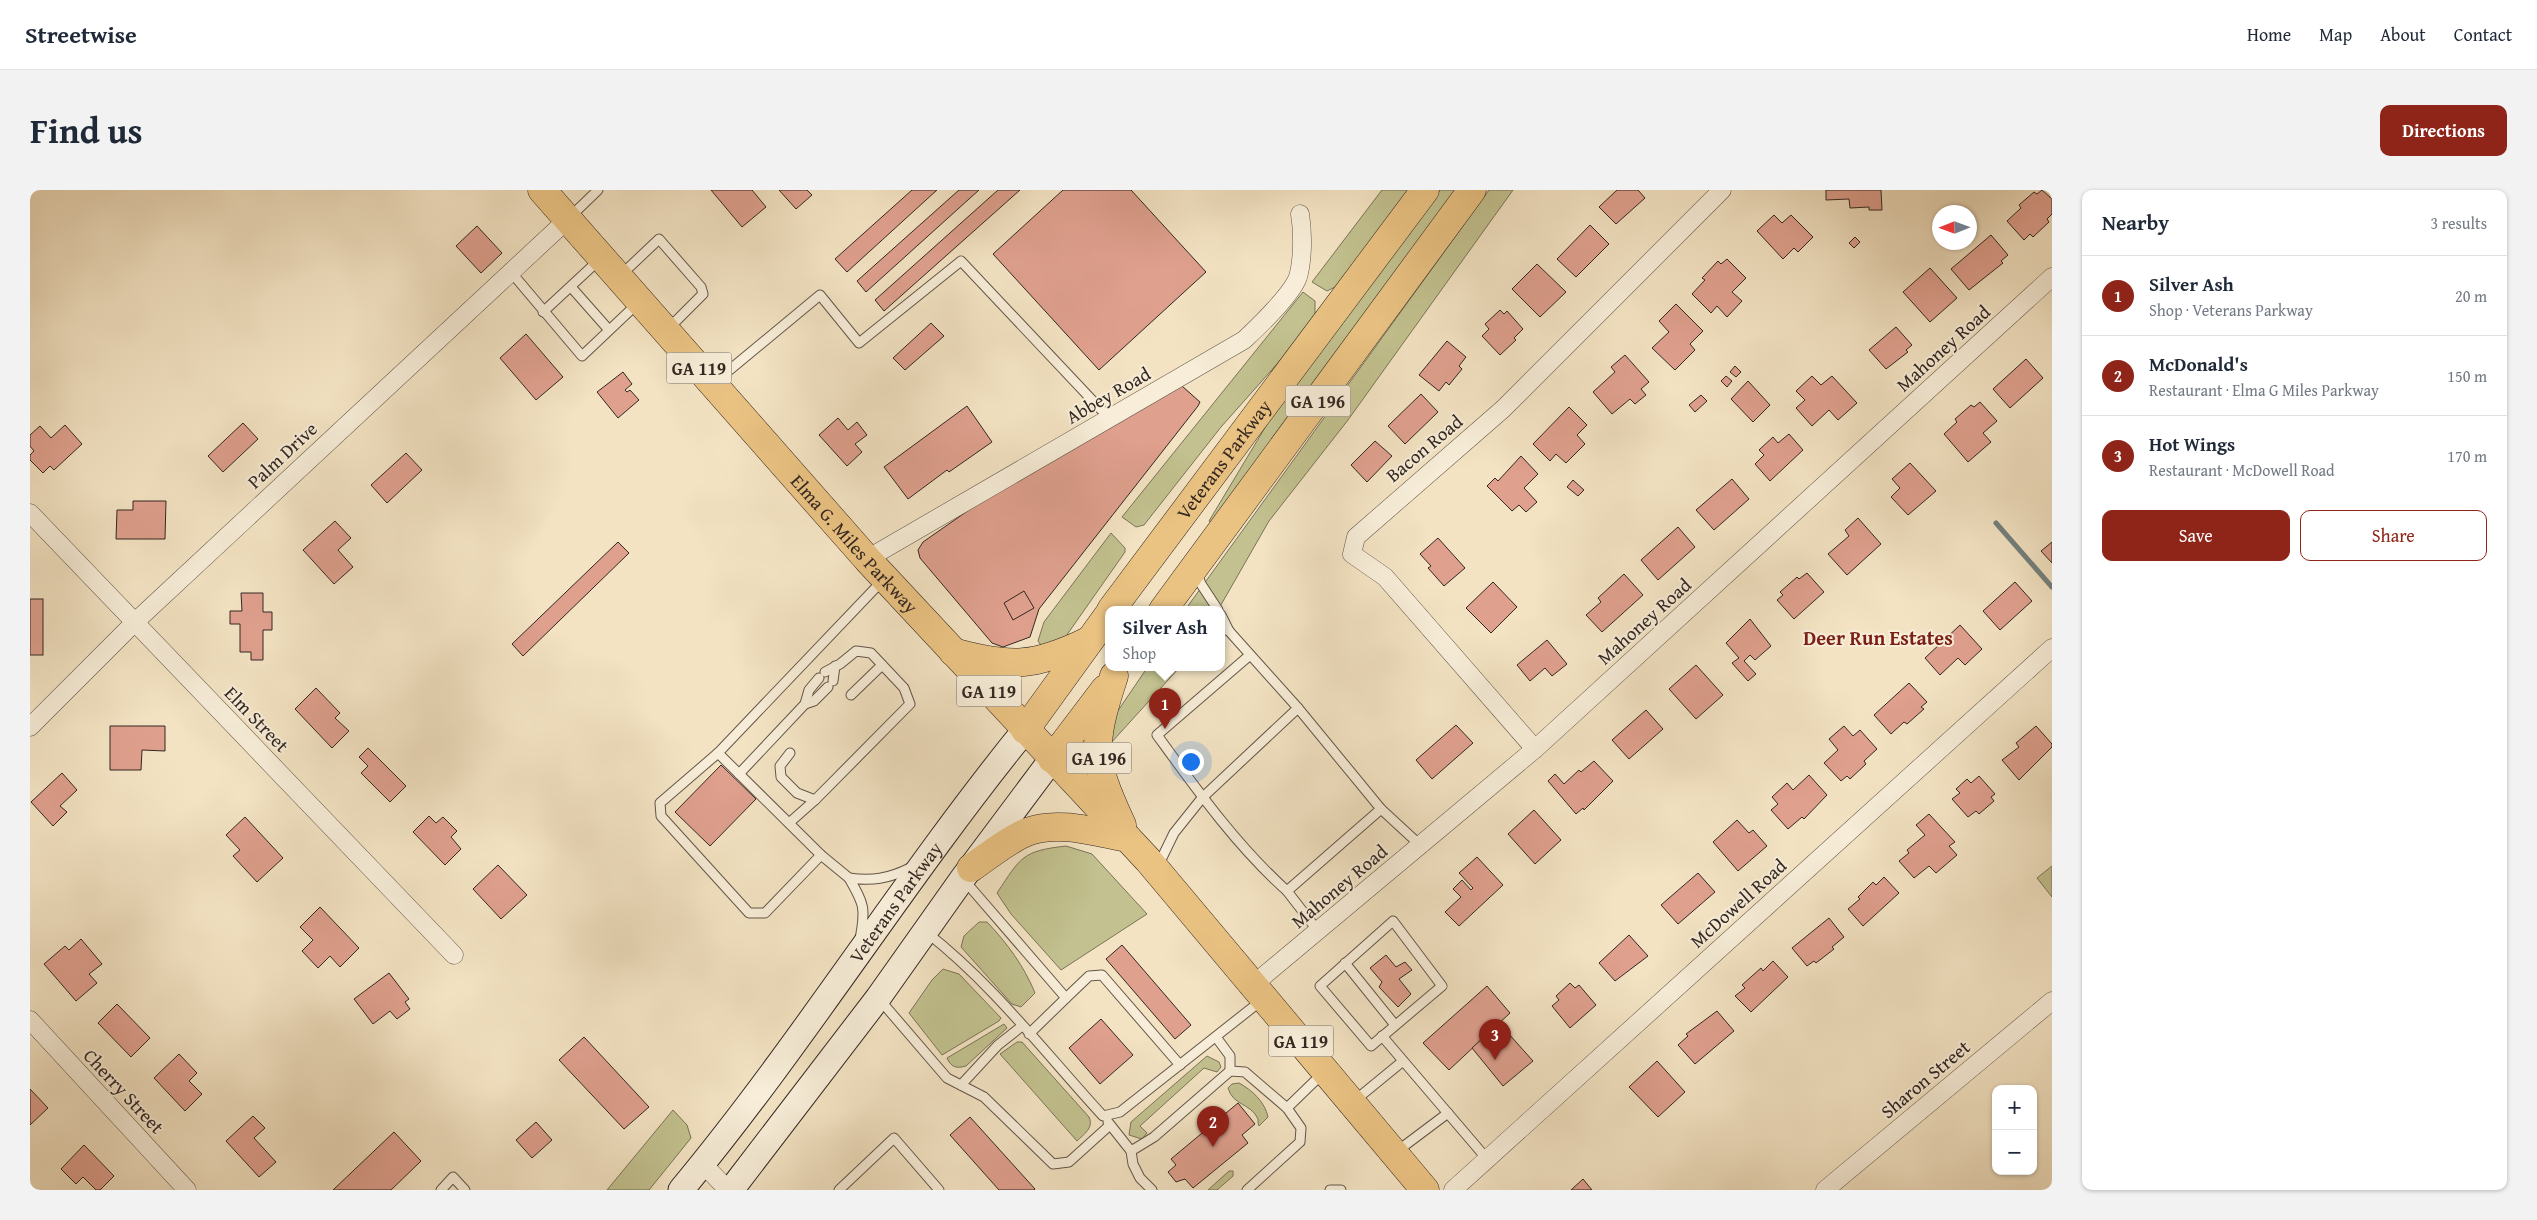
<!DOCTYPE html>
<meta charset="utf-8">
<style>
body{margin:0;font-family:"Gentium Book Plus",serif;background:#f2f2f3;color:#1f2937}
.controls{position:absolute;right:15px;bottom:15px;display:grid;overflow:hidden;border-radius:10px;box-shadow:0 1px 4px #0004}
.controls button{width:45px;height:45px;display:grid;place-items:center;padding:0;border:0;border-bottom:1px solid #e0e1e3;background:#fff;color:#1f2937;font:25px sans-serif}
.compass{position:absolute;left:1902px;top:15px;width:45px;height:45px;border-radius:50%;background:#fff;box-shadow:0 1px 4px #0004;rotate:269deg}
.you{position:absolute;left:1160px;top:571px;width:18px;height:18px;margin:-12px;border:4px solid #fff;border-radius:50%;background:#1a73e8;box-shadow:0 0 0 8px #1a73e833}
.badge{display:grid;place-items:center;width:32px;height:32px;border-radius:50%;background:#8f2418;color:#fff;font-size:16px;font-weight:700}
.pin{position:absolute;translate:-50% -41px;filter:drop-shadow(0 1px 2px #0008)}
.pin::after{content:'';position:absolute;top:26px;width:18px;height:15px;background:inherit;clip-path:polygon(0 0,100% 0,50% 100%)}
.popup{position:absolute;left:1075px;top:416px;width:120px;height:65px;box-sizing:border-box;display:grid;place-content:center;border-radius:10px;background:#fff;filter:drop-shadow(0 1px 4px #0005);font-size:16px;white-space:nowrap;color:#747a83}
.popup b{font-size:19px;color:#1f2937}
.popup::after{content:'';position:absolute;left:50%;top:100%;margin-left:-10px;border:10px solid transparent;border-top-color:#fff}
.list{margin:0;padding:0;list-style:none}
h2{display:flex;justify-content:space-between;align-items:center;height:65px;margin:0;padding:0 20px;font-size:21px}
h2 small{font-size:16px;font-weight:400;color:#747a83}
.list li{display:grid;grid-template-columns:32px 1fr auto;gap:15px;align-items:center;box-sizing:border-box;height:80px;padding:0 20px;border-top:1px solid #e0e1e3}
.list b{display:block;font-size:19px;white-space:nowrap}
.list p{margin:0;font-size:16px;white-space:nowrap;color:#747a83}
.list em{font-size:16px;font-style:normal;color:#747a83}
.actions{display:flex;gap:10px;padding:15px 20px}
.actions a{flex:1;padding:11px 0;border:1px solid #8f2418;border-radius:10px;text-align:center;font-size:18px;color:#8f2418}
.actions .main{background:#8f2418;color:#fff}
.map{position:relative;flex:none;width:2022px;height:1000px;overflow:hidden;border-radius:10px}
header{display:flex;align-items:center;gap:30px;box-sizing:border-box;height:70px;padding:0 25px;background:#fff;border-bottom:1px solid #e0e1e3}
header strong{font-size:24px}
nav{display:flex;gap:28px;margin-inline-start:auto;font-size:18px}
.intro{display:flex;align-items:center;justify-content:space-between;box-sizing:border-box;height:120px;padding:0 30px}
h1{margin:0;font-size:35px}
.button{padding:12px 22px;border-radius:10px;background:#8f2418;color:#fff;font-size:18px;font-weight:700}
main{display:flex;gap:30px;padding:0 30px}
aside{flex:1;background:#fff;border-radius:10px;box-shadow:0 1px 4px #0004}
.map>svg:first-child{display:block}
</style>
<header>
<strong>Streetwise</strong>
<nav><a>Home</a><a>Map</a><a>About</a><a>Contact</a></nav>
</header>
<div class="intro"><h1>Find us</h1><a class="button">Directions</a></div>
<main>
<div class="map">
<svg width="2022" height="1000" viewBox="0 0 2022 1000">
<rect width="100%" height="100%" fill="#f3e3c3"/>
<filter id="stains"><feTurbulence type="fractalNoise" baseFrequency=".004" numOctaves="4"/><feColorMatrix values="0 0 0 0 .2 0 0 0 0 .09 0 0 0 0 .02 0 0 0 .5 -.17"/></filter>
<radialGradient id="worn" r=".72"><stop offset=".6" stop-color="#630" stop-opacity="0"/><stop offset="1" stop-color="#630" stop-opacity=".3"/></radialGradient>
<g fill="#c2c18f" stroke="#7a7458">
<polygon points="1352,0 1380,0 1305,97 1297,101 1282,92"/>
<polygon points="1410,0 1430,0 1185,335 1179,331 1248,216"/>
<polygon points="1459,0 1483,0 1318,230 1239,331 1188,420 1155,420"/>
<polygon points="1273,102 1285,111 1285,124 1255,165 1191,237 1114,335 1106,337 1092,327"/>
<polygon points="1081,343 1095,358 1095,362 1034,449 1015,461 1008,451 1014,432"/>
<polygon points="1117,478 1149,478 1080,554 1085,525"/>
<path d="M 1036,656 L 1062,664 L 1117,724 L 1031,780 L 981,724 L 967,703 C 991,667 992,661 1036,656 Z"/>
<polygon points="2022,676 2022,707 2007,688"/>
<path d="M 949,732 L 957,732 C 977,753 994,776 1005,803 L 991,817 L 982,814 L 931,757 L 934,746 Z"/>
<polygon points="913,779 929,784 971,828 969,831 912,865 879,823 902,790"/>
<path d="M 974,834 L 977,838 L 936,876 C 926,879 921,877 917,868 Z"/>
<path d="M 987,852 L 992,852 L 1059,927 C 1064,938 1054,944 1047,951 L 970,864 Z"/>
<polygon points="1177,866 1189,872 1191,877 1187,882 1174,878 1110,936 1117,943 1112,949 1099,945 1101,932"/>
<path d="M 1209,893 C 1222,900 1235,912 1238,927 L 1229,936 C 1228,934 1228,931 1228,929 C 1221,913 1203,916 1198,898 L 1202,894 Z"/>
<polygon points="643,920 657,935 661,948 619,1000 577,1000"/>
<polygon points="1199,981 1203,981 1203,986 1187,1000 1178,1000"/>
</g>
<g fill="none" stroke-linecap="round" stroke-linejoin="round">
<polyline stroke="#73817e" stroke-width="5" points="1966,333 2022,397"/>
</g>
<g fill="#dfa08e" stroke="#332722">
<polygon points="681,0 722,0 736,17 712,37"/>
<polygon points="749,0 777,0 782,5 766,19"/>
<polygon points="882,0 907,0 817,82 805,69"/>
<polygon points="929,0 949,0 836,102 827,91"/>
<polygon points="968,0 990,0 854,121 845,110"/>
<polygon points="1033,0 1101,0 1176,82 1069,180 963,64"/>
<polygon points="1587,0 1608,0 1615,8 1586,34 1569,17"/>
<polygon points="1796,0 1851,0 1852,20 1839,20 1839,17 1820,18 1819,9 1796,10"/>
<polygon points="2012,0 2022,9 2022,24 2017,29 2019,32 2003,47 2000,44 1994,50 1977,31 1991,18 1989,15 2004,2 2007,4"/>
<polygon points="1744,25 1752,33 1761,25 1783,47 1768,62 1764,58 1753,69 1727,41"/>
<polygon points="1560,35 1579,54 1546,87 1527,69"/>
<polygon points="447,36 472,63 451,83 426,56"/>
<polygon points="1961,45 1978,65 1971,71 1973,73 1939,100 1921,79"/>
<polygon points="1825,47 1830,52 1824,58 1819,53"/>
<polygon points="1697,69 1716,88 1702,102 1712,111 1697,127 1687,116 1681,123 1662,104 1675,90 1672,88 1688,71 1691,74"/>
<polygon points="1507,74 1536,102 1510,127 1482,99"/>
<polygon points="1900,78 1927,108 1900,132 1873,102"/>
<polygon points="1646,114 1673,141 1660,154 1665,160 1645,180 1622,158 1639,142 1629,131"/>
<polygon points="1470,120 1474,124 1477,121 1493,139 1484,148 1486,150 1470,165 1452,146 1459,139 1455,134"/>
<polygon points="901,133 914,146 875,180 863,168"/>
<polygon points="1866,137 1882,155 1876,160 1878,162 1856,179 1839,160"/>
<polygon points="496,144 533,187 506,210 470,168"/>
<polygon points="1417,151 1436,167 1429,176 1432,179 1419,195 1416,192 1409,201 1389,185"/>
<polygon points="1595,165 1619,192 1611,199 1616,205 1605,214 1600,209 1582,224 1563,202 1585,182 1581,177"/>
<polygon points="1996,169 2013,188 1980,218 1963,199"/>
<polygon points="1705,176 1711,182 1706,187 1700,182"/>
<polygon points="593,182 602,194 595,200 597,202 600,200 609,210 588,228 567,202"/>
<polygon points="1696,186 1702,191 1697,197 1691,191"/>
<polygon points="1782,186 1791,195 1802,186 1827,213 1808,230 1799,220 1782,236 1766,218 1775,210 1766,201"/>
<polygon points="1718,191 1740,215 1723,232 1701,209"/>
<polygon points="1152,196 1170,212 1168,216 1009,419 1000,447 973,457 962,453 890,368 888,360 893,352 969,299"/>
<polygon points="1391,204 1408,222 1375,254 1358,236"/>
<polygon points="1671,205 1677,211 1665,222 1659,215"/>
<polygon points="1950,212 1967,231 1953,243 1961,252 1938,272 1914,244 1927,232 1925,229 1941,215 1944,217"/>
<polygon points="937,216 962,252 919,282 917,280 878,309 854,277"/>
<polygon points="1539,217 1557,235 1547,245 1555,254 1536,273 1526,264 1520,271 1503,254"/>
<polygon points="808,228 818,240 827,232 837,245 825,254 832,262 817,276 789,245"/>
<polygon points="213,233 228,249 193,282 178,266"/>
<polygon points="35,235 52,254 24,280 20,276 13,283 0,270 0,265 4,261 0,256 0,245 10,236 21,248"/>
<polygon points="1759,244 1773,260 1740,291 1725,274 1734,265 1729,260 1743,247 1748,253"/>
<polygon points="1345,251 1362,266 1337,292 1321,275"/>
<polygon points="376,263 392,280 357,313 341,295"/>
<polygon points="1491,266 1508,284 1494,298 1507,312 1496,322 1489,315 1482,321 1457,296 1465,288 1468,291"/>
<polygon points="1880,273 1906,301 1878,325 1861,307 1870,298 1862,289"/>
<polygon points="1702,289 1719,309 1684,340 1666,320"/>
<polygon points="1543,290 1554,300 1548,306 1537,297"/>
<polygon points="103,311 136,311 135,349 86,349 87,320 103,320"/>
<polygon points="1828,328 1851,354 1817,385 1798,364 1819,346 1815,340"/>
<polygon points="305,331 321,348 308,360 323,377 304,394 273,360"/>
<polygon points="1648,337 1665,357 1628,390 1611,370"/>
<polygon points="1408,348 1435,378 1414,396 1398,378 1401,376 1390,364"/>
<polygon points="588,352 599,363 493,466 482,454"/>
<polygon points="2022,352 2022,373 2011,361"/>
<polygon points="1777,383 1794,402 1764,429 1747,410 1753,405 1750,402 1767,387 1769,389"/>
<polygon points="1594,384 1613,405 1572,442 1556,425 1571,412 1568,408"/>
<polygon points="1463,392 1487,417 1461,443 1436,418"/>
<polygon points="1985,392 2002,411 1970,440 1953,421"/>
<polygon points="994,401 1004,418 983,430 974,413"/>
<polygon points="211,403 233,403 233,422 242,422 242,440 233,440 233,470 221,470 221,462 210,462 210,434 200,434 200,421 212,421"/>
<rect x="0" y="409" width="13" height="56"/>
<polygon points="1720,429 1741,456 1725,470 1720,465 1714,471 1726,484 1718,491 1702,473 1709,468 1696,453"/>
<polygon points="1930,435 1952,459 1935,475 1928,468 1910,485 1895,468"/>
<polygon points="1517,450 1537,474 1522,486 1515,478 1500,491 1487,475"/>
<polygon points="1666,475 1693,505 1666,529 1639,499"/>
<polygon points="1879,493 1897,512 1891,517 1894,519 1877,534 1874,532 1861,544 1844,525"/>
<polygon points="286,498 310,523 305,528 319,541 302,558 265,519"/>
<polygon points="1616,520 1633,539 1599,569 1582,550"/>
<polygon points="1426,535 1443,553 1402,589 1386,570"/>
<polygon points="80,536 135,536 135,561 112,560 111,580 80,580"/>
<polygon points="1814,536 1823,546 1830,540 1847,559 1834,571 1836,574 1820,589 1817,586 1811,591 1794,573 1808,560 1799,549"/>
<polygon points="2006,536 2022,554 2022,557 1989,590 1972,570 1989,557 1986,553"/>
<polygon points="338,558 376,596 360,612 331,583 338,576 329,567"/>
<polygon points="1564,571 1583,591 1554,620 1553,618 1546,624 1518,591 1525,584 1534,594 1549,580 1551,582"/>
<polygon points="691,575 726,609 680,656 645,622"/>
<polygon points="32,583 47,600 30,616 37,622 23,636 1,612"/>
<polygon points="1779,585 1797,605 1774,629 1772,627 1758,639 1741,620 1748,614 1742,607 1757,593 1763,600"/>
<polygon points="1949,586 1965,604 1961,607 1964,611 1949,624 1946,621 1938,627 1922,609 1930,603 1926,599 1937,589 1941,593"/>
<polygon points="1504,620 1531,650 1505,674 1478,644"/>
<polygon points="1899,624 1925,652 1919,656 1927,665 1906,683 1899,676 1884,688 1869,671 1879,663 1877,660 1895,645 1886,635"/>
<polygon points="399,626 406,633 413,627 427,641 421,647 431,659 415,675 383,642"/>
<polygon points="215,627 253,668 227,692 203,666 210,660 196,645"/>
<polygon points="1707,630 1719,643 1723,640 1737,656 1708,681 1683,652"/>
<polygon points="1447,667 1473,695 1429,736 1415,722 1431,707 1423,699 1432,690 1441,700 1443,698 1429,683"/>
<polygon points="468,675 497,705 471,729 443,699"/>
<polygon points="1668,683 1685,702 1648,734 1631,715"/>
<polygon points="1854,687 1869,703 1833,736 1818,719 1830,709 1828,707 1843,692 1846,695"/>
<polygon points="290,717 329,758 310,777 300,766 288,778 272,761 283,750 270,737"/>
<polygon points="1799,728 1814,747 1802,757 1804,759 1786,773 1784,771 1777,776 1762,758"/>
<polygon points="1599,745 1618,766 1585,791 1569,773"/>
<polygon points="51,749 72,774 59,784 67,793 46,811 14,774 35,756 39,760"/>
<polygon points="1092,755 1161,835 1145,849 1076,769"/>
<polygon points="1356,765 1366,777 1375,772 1382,780 1369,789 1381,804 1368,817 1349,797 1352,792 1340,778"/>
<polygon points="1743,771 1758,787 1721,822 1705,806 1715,798 1712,795 1731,778 1733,781"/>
<polygon points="359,783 379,809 375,812 380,819 367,829 360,821 343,834 324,809"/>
<polygon points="1540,793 1545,798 1549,795 1566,815 1540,838 1522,816 1529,810 1526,806"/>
<polygon points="1457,796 1480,823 1419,880 1393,853"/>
<polygon points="87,814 120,848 101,867 68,833"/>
<polygon points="1687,821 1704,841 1665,874 1648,855 1658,846 1656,844"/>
<polygon points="1071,829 1103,865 1070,894 1039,858"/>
<polygon points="1469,833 1503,871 1473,896 1442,858"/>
<polygon points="554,847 619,917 594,939 529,870"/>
<polygon points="149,864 167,883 159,891 172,904 155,921 124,888"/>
<polygon points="1627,871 1655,902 1628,927 1599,897"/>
<polygon points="0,899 18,918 0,935"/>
<polygon points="1208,913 1225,934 1212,945 1218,953 1163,998 1155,989 1146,992 1138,982 1146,975 1141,969"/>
<polygon points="223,926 235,938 224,948 246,972 229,987 196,951"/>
<polygon points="940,927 1005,999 1004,1000 969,1000 920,945"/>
<polygon points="506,932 522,950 502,968 486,950"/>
<polygon points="364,942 391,971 361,1000 303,1000"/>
<polygon points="54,955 84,986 70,1000 66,1000 53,987 46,994 31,979"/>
<polygon points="1553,989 1562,1000 1541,1000"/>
</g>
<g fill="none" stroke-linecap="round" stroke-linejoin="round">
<defs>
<g id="service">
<polyline points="540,27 568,0"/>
<polyline points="481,82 552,166 608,113"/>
<polyline points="591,85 629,49 671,97 673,104 638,139"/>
<polyline points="541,97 579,140"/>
<polyline points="513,122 569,70"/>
<polyline points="685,192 790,105 829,153 931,71 1079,228"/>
<polyline points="1166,381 1171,394 1188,420"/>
<polyline points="1191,425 1199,441 1191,438"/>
<polyline points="1199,441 1268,518"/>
<path d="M 1220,465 L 1127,545 C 1167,600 1206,655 1257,701"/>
<polyline points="803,491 805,476"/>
<polyline points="821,505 852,475"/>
<polyline points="775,514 784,511 798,497"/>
<polyline points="688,563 630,613 631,626 719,723 735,723 791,665"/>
<polyline points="760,563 750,576 751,587 767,603 785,610"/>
<polyline points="709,584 775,514 779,500 789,488"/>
<polyline points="1351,619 1390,655"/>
<polyline points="759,633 785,610 880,514 874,498 841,463 826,461 810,474 795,482"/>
<polyline points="1128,676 1144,643 1172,608 1268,518 1351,619 1257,701 1288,741"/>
<polyline points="819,688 791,665 688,563 853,390"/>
<polyline points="934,690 1036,808 1059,786 1072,785 1150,875"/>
<polygon points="1363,731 1412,796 1341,856 1290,796"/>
<path d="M 896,742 C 963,794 1016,864 1073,926 L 1090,922 L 1232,810"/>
<path d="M 830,749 C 836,718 834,714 819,688 C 842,691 858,689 880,678"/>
<polyline points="1315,773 1365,835"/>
<polyline points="850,810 917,888 954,907 1023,974 1039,972 1080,935"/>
<polyline points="999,844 1036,808"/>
<polyline points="1352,846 1457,969"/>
<polyline points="1186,847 1200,866 1200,881"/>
<polyline points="931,895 968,855 992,836"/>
<polyline points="1323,912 1373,871"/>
<polyline points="1257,918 1293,883"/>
<polyline points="1078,932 1101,961 1103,974 1110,988 1122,1000"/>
<polyline points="1101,961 1124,947 1200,881 1215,882 1257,918 1271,938 1270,952 1217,1000"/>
<polyline points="1366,962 1418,923"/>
<polyline points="411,1000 423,987 435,1000"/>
<polyline points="809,1000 864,948 909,1000"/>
<polyline points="1300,1000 1311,1000"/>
</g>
<g id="minor">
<polyline points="0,323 424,765"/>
<path d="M 837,369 L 1214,150 C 1228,137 1262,104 1268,87 C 1273,69 1273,42 1270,24"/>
<polyline points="0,537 105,432 538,29"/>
<polyline points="1505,559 1355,387 1322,364 1326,347 1473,219 1692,0"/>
<polyline points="1224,794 1505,559 2022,87"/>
<polyline points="0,830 157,1000"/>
<polyline points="673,974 698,1000"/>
<polyline points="1423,1000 2022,458"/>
<polyline points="1795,1000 2022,811"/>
</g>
<g id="secondary">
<path id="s1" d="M 651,1000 C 773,853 874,689 995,540"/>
<polyline points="701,1000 848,808 933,688 1022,569"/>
</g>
<g id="primary">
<path id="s2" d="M 512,0 L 837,369 L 1118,670 L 1395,1000"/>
<path id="s3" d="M 1081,420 L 1395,0"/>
<polyline points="1133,420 1442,0"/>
<path d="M 923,462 C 980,478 1005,477 1058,451"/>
<path d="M 1084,486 C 1077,508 1069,531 1068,554 C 1066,580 1081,611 1092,635"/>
<polyline points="995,540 1079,424"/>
<polyline points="1022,569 1075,499"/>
<path d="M 941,678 C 957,667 979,649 997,642 C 1028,630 1065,642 1097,648"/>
</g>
</defs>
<use href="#service" stroke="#63564a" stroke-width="11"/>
<use href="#minor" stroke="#63564a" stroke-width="19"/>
<use href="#secondary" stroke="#332722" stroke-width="27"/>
<use href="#primary" stroke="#332722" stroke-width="29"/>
<use href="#service" stroke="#f7edd8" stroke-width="9"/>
<use href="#minor" stroke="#f7edd8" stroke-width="18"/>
<use href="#secondary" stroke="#f7edd8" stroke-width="25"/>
<use href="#primary" stroke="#eac282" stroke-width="28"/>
</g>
<g text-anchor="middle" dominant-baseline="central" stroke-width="4" stroke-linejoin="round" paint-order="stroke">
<g fill="#f7edd8" stroke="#6e6259" stroke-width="1">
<rect x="636.5" y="162.5" width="65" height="31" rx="4"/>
<rect x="1255.5" y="195.5" width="65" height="31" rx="4"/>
<rect x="926.5" y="485.5" width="65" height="31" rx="4"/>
<rect x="1036.5" y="552.5" width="65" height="31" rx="4"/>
<rect x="1238.5" y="835.5" width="65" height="31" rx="4"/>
</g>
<g font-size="18" font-weight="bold" fill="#332722">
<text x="669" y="178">GA 119</text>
<text x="1288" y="211">GA 196</text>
<text x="959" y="501">GA 119</text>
<text x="1069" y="568">GA 196</text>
<text x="1271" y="851">GA 119</text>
</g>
<g font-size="19" fill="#332722" stroke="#f7edd8">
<text transform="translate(1913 158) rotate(-42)">Mahoney Road</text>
<text transform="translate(1078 205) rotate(-30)">Abbey Road</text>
<text transform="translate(1394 258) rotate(-40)">Bacon Road</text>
<text transform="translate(252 265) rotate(-43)">Palm Drive</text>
<text stroke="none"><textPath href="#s3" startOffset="188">Veterans Parkway</textPath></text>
<text stroke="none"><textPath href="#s2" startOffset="472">Elma G. Miles Parkway</textPath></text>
<text transform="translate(1614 431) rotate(-42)">Mahoney Road</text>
<text transform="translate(227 529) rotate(46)">Elm Street</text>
<text transform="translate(1309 696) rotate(-40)">Mahoney Road</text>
<text stroke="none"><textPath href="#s1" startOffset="359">Veterans Parkway</textPath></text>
<text transform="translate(1708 713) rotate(-42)">McDowell Road</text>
<text transform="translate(1895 889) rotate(-40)">Sharon Street</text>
<text transform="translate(94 901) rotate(47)">Cherry Street</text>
</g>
<g font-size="20" font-weight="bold" fill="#7a1f14" stroke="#f7edd8">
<text x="1848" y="447">Deer Run Estates</text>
</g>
</g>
<rect width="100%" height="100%" filter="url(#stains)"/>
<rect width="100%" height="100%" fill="url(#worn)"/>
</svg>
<div class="controls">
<button>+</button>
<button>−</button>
</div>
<svg class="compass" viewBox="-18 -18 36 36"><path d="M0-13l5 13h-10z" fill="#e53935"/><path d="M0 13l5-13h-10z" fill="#747a83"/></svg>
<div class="you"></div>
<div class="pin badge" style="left:1135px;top:539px">1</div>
<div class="popup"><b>Silver Ash</b>Shop</div>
<div class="pin badge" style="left:1183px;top:957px">2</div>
<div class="pin badge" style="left:1465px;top:870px">3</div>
</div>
<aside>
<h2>Nearby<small>3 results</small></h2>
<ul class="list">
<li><span class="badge">1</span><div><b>Silver Ash</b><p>Shop · Veterans Parkway</p></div><em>20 m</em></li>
<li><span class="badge">2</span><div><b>McDonald's</b><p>Restaurant · Elma G Miles Parkway</p></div><em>150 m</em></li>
<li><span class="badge">3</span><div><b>Hot Wings</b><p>Restaurant · McDowell Road</p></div><em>170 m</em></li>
</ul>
<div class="actions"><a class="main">Save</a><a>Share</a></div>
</aside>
</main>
